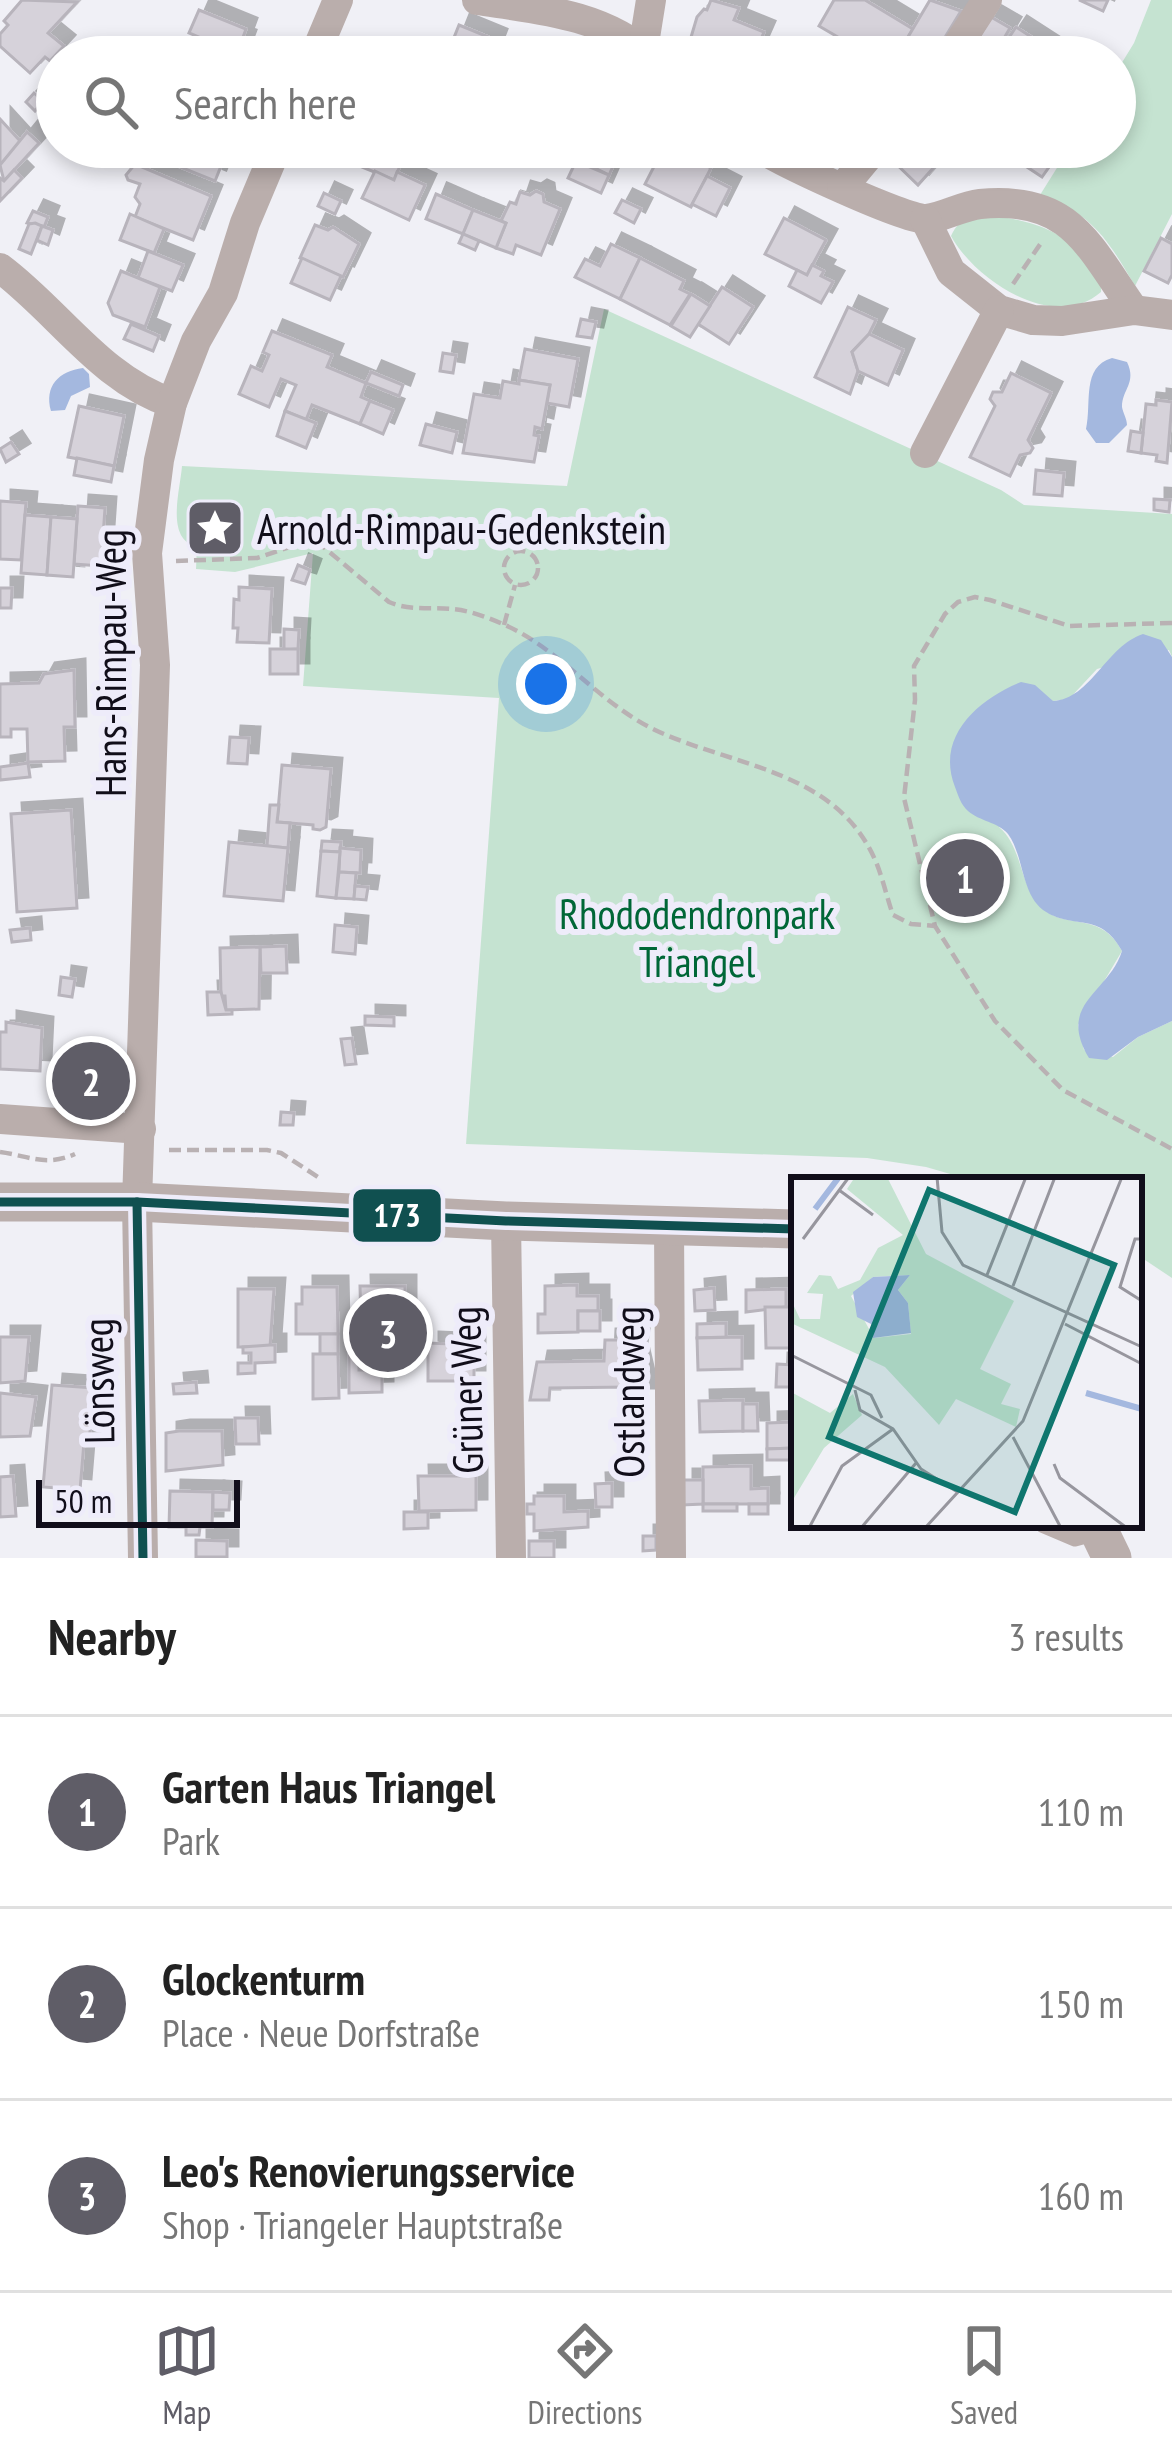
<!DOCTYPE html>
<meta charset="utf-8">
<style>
body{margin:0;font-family:"PT Sans Narrow",sans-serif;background:#f2f2f2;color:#222}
.scale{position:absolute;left:36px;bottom:30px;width:204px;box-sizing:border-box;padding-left:12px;border:6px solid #110e1a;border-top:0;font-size:33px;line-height:42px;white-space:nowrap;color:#110e1a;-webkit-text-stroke:9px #eeecfa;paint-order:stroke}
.you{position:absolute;left:546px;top:684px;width:42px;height:42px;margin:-30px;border:9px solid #fff;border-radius:50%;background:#1a73e8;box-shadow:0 0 0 18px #1a73e833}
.badge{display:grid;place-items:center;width:78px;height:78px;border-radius:50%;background:#5f5d67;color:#fff;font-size:39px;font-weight:700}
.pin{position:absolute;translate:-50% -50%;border:6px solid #fff;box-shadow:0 3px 12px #0006}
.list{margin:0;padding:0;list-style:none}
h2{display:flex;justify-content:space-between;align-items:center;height:156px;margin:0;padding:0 48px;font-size:51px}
h2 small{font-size:39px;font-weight:400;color:#767676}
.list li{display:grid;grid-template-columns:78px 1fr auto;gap:36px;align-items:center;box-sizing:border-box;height:192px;padding:0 48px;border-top:3px solid #e0e0e0}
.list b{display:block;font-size:45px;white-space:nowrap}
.list p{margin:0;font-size:39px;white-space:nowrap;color:#767676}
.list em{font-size:39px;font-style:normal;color:#767676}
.icon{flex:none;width:66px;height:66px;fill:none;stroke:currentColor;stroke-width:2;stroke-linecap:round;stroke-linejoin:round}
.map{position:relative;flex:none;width:1172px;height:1558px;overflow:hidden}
.search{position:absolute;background:#fff;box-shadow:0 6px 18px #0003;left:36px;right:36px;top:36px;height:132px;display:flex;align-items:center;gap:30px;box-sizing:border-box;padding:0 42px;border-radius:66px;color:#767676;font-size:45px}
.sheet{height:732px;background:#fff}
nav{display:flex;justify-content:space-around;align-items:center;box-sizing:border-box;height:168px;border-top:3px solid #e0e0e0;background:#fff;font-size:33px;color:#767676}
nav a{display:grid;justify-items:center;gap:6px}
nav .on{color:#5f5d67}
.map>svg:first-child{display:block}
</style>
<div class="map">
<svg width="1172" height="1558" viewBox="0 0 1172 1558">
<defs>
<filter id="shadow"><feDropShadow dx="11" dy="-11" stdDeviation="0" flood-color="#0004"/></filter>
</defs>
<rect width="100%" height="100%" fill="#f0f0f6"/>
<g fill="#c5e3d1">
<path d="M 1151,0 L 1172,0 L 1172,214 L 1135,286 C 1108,240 1093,214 1040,195 L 1070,147 L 1115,147 L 1115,74 L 1134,43 Z"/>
<path d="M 998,216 C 1037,223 1068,232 1090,266 C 1097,276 1102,280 1101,292 C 1054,333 975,280 951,236 C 961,214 976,217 998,216 Z"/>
<path d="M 604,309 L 1001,490 L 1024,505 L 1172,514 L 1172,657 L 1169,650 L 1097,669 L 1069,699 L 1053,701 L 999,827 C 1023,848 1019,884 1040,906 C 1065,932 1100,909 1122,951 L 1078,1025 L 1084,1050 L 1113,1057 L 1138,1037 L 1172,1021 L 1172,1278 L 1139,1256 L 1139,1180 L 971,1180 L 926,1167 L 867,1158 L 466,1144 L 499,698 L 303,686 L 313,553 L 235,572 L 196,569 L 197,547 C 165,539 180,492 182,466 L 567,486 Z"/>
</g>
<g fill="#a4b8df">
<path d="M 1112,358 L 1127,362 C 1137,383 1122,389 1122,407 C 1123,413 1127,419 1127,425 L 1109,443 L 1096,443 L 1086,429 C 1092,403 1081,367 1112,358 Z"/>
<path d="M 83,368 L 89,374 L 90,387 L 71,396 L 65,410 L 51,411 C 44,386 59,371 83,368 Z"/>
<path d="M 1143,634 L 1161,640 L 1172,657 L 1172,1021 L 1138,1037 L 1107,1060 L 1089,1058 C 1056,1003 1109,993 1122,951 C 1100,910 1073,931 1043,910 C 1021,893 1024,856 1008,834 C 998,822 979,821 968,811 C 961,805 958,795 955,787 C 935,736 979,699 1021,682 L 1035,685 L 1053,701 C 1091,699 1106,646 1143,634 Z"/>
</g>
<g fill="#d6d2da" stroke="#b8b4bc" stroke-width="3" filter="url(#shadow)">
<polygon points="22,0 77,2 48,33 64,46 50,61 45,57 30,73 0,46 0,34 8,25 4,21"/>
<polygon points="711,0 739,8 734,20 764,32 753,57 704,57 706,51 689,44 697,17 704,9 707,10"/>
<polygon points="834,0 865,0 913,29 896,57 872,57 819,26"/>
<polygon points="930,0 961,11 933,57 905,42"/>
<polygon points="1079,0 1108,0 1103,11"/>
<polygon points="199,10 246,29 242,40 245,41 242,49 248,52 246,57 201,55 206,40 189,33"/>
<polygon points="991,17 1010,28 993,57 986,57 972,49"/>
<polygon points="459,25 496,40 491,53 493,57 446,57 448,52 443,50 448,38 453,40"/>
<polygon points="1016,27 1050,49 1045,57 996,57"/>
<polygon points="34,93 43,101 35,111 26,102"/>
<polygon points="0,119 21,142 0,165"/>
<polygon points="27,132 39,143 4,181 0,165"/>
<polygon points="162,147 201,147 206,149 200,162"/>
<polygon points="336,147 408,147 394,180 347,161 352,149"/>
<polygon points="545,147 597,147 588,166"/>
<polygon points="664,147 711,168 691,207 645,184"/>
<polygon points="902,147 915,147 935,166 918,185 891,159"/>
<polygon points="943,147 982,147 980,164 942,161"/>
<polygon points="982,147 1020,147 1019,166 980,164"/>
<polygon points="1037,147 1054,160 1042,177 1024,165"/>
<polygon points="206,149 225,156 215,181 180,167 184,156 200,162"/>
<polygon points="594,155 614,164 609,175 589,165"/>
<polygon points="576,161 609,175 601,193 568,178"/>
<polygon points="135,164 211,196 193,240 135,217 140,204 135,197 140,184 128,180 126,175"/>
<polygon points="14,170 22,178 0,201 0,178 4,181"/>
<polygon points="375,171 394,180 397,172 425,185 409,220 362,198"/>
<polygon points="707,176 730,188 716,216 692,204"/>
<polygon points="536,191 543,194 544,202 560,209 541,255 516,245 513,254 496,248 506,223 501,221 510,202 516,204 520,192 530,195"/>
<polygon points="324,193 341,201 335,214 318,206"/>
<polygon points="436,194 473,210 463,234 426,219"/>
<polygon points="622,200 641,209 634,223 615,213"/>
<polygon points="473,210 506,223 496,248 463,234"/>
<polygon points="33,211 48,217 44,227 27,223"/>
<polygon points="130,214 164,229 154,253 120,240"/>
<polygon points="784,218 826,240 807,275 765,254"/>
<polygon points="35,223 42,226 31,254 19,249 29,224"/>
<polygon points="315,225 328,230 333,227 359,244 343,277 300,258"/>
<polygon points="42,226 53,230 48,245 37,240"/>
<polygon points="463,234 479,241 475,250 459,243"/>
<polygon points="1161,238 1172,244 1172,275 1168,283 1144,271"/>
<polygon points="611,244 640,258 620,299 575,277 585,259 600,266"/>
<polygon points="148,251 183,265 172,291 138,278"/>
<polygon points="302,258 341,276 330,300 291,283"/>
<polygon points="640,258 684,281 680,289 690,294 670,325 620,299"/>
<polygon points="812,265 824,271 821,276 833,282 821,303 789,286 797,270 807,275"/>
<polygon points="121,271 160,287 145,327 113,315 108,303"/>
<polygon points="722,287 753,307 729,344 698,324"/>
<polygon points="691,294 710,306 690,337 671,326"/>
<polygon points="848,307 876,320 869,334 852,352 858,371 850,394 815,377"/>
<polygon points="581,319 596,322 592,338 577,336"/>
<polygon points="131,324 159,336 153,351 124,339"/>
<polygon points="272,331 332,355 327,367 366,383 361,397 370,401 360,424 312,405 306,420 285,411 296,385 281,379 269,407 239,394 251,366 262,371 269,355 263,352"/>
<polygon points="869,334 903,350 888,385 858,371 852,352"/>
<polygon points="525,349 578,359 569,407 547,403 550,385 519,380"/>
<polygon points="443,353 456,355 453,373 440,371"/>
<polygon points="371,372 403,385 399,396 366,383"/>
<polygon points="1011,373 1051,393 1028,440 1033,448 1030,453 1020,455 1010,476 970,457 995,406 990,399 993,392 1002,392"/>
<polygon points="519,380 550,385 542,429 535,427 534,435 539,436 534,462 463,453 474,394 500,398 503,381 519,384"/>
<polygon points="1156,400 1172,402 1167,463 1156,461 1157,455 1141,453 1146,404 1156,405"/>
<polygon points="370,401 393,410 383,434 360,424"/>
<polygon points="79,406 124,416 114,466 68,457"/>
<polygon points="285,411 316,423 306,448 277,436"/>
<polygon points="426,424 457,432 452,453 420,445"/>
<polygon points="1131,431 1143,433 1141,453 1128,451"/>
<polygon points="11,442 19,454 6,462 0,449"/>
<polygon points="77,458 114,466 111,482 74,475"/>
<polygon points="1036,470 1064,473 1062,496 1034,494"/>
<polygon points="1154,499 1170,500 1169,512 1154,510"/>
<polygon points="0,501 26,503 21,560 0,559"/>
<polygon points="78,506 105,508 101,566 74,564"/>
<polygon points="25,515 51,517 47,575 21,573"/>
<polygon points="51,517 77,519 73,577 47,575"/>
<polygon points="298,565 310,570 305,584 292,580"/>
<polygon points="239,587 272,589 269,643 237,642 238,628 233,628 234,599 239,600"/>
<polygon points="0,588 12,588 11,608 0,608"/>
<polygon points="284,629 299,630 298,649 284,650"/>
<rect x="270" y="649" width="28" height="25"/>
<polygon points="74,670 75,727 64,727 65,761 28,762 27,729 11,729 11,737 0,737 0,684 39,683 44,674"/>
<polygon points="230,737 249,738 247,764 228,763"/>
<polygon points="28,763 30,777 0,780 0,767"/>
<polygon points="282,765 331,769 326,827 320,830 313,829 313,825 277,822"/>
<polygon points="270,805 279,805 277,822 290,823 288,848 267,846"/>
<polygon points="71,810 77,908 17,912 11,814"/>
<polygon points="322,841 341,842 340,852 321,851"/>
<polygon points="229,842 288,848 283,901 224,896"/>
<polygon points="340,848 361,850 360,873 339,872"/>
<polygon points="321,851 340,852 336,898 317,896"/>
<polygon points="339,872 356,873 354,899 336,898"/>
<polygon points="355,886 368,887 366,900 354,899"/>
<polygon points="335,925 357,927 355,954 333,952"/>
<polygon points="30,928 31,940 12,942 10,930"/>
<polygon points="286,946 287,973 261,973 260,947"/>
<polygon points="260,947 259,1009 226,1010 225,996 221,996 220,948"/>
<polygon points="61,977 75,979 72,997 59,995"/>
<polygon points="207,992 221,992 226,1010 232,1010 232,1014 208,1015"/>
<polygon points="365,1016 394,1017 394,1026 365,1025"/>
<polygon points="6,1022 42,1028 40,1071 0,1069 0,1032 6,1032"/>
<polygon points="352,1038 356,1064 345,1065 341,1039"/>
<polygon points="85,1074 97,1075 96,1087 84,1087"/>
<polygon points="281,1112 294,1113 293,1125 280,1125"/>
<polygon points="577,1285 577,1296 598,1296 598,1311 578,1311 578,1332 538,1333 538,1314 545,1314 545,1286"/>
<polygon points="360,1286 405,1286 405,1343 388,1343 388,1372 372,1372 371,1324 361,1324"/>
<polygon points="302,1287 337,1287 338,1334 296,1334 296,1304 302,1304"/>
<polygon points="714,1288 715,1310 695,1311 694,1290"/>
<polygon points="238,1289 274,1289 270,1347 238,1347"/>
<polygon points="786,1289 786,1307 746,1312 746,1290"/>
<polygon points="765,1307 794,1307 794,1348 766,1348"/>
<rect x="578" y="1311" width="22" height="20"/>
<polygon points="726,1323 726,1337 697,1338 697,1324"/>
<rect x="320" y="1334" width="18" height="20"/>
<polygon points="0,1337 29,1337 25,1381 0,1383"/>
<polygon points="742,1337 742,1369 698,1370 697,1338"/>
<polygon points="605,1340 638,1340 635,1361 638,1360 647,1399 627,1399 628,1387 550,1388 549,1400 530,1400 537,1362 604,1361"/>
<polygon points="365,1343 372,1343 372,1372 382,1372 382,1392 349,1393 349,1355 359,1355 359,1370 366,1370"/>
<polygon points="428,1343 474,1345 474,1381 428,1381"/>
<polygon points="270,1345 275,1345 275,1362 255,1363 255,1373 238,1374 238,1363 251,1363 251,1353 243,1353 243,1347"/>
<polygon points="313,1354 338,1354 339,1398 313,1399"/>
<polygon points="777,1364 794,1365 794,1387 776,1387"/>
<polygon points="196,1382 197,1393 174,1394 173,1384"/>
<polygon points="52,1385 94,1388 89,1443 84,1442 80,1490 43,1487"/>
<polygon points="0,1393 36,1397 30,1436 0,1437"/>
<polygon points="743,1400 743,1431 700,1432 699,1401"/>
<polygon points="743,1404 757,1404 758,1431 743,1431"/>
<polygon points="235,1418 258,1418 259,1444 236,1444"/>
<polygon points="794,1422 794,1448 767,1449 767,1423"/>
<polygon points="179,1431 222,1431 223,1465 166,1471 166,1433"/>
<polygon points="794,1448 794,1460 767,1460 767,1449"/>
<polygon points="751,1466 751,1489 768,1488 768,1504 703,1504 703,1467"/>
<polygon points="13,1476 16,1516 0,1517 0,1477"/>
<polygon points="418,1476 476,1476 476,1510 419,1511"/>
<polygon points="682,1480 703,1480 703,1504 682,1505"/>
<polygon points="612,1483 612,1507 596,1507 595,1484"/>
<polygon points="170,1491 213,1492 212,1527 200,1527 199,1535 186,1535 186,1527 169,1527"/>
<polygon points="213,1492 230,1493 229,1510 213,1510"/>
<polygon points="534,1496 564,1496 564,1512 588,1511 588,1527 534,1531 534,1514 527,1514 527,1504 534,1504"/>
<rect x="703" y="1504" width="34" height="7"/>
<rect x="749" y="1504" width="19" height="10"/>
<polygon points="404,1512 428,1512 428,1528 404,1529"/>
<polygon points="643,1536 656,1536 656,1550 643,1551"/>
<polygon points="196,1540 227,1541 227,1557 196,1557"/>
<rect x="529" y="1541" width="25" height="17"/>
</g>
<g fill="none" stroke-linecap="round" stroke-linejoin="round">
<g stroke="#b9b1b3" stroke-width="4.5" stroke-dasharray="12 6" stroke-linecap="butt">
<polyline points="1013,284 1041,243"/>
<circle cx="521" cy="568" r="17"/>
<path d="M 176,561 L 257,558 L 314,539 L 389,602 C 409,611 431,607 452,609 C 469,610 489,618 505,625 C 561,650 599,703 655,730 C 734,767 837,770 876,862 C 883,879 887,898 893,915 L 911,924 L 935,926"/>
<polyline points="1172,623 1069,626 990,600 975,597 958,602 945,614 914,666 915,700 904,798 935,926 995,1021 1063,1090 1172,1149"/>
<polyline points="504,625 515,585"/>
<polyline points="169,1150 267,1150 281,1153 318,1177"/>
<path d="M 0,1152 C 29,1156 46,1167 75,1154"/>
</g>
<polyline stroke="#baaeac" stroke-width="15" points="1042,1525 1075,1539 1097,1533"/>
<g stroke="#baaeac" stroke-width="30">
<path d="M 477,0 C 537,9 604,14 650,57"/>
<polyline points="643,50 651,0"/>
<polyline points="314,57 338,0"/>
<polyline points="950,57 987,0"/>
<path d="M 759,147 C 781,162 905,220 927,219 C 944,217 962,206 980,204 C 1072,195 1089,247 1134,310"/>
<polyline points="842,188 876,147"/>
<polyline points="925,219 951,272 999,310 1033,320 1062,321 1134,310 1172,315"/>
<path d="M 0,268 C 58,311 101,380 172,403"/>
<polyline points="925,453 999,310"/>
<polyline points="0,1119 141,1129"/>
<polyline points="506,1221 511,1558"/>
<polyline points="669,1225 671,1558"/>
<polyline points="143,1558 137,1202 155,665 147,553 159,460 172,403 196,341 223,293 245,223 277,147"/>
</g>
<g stroke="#baaeac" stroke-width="39">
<polyline points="0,1202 137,1202 506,1221 794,1229"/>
<polyline points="1096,1525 1112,1558"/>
</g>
<defs>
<g id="bus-1">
<polyline points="0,1202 137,1202 506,1221 794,1229"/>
<polyline points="137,1202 143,1558"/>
</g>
</defs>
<use href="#bus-1" stroke="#eeecfa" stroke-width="18"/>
<use href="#bus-1" stroke="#105050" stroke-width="9"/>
</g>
<defs>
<symbol id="sight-square" viewBox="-11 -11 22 22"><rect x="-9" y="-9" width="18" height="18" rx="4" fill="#5f5d67" stroke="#eeecfa"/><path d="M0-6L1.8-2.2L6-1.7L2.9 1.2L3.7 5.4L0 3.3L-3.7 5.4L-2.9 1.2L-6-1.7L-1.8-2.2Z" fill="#fff"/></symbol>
</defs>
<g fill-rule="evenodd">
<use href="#sight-square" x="182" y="495" width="66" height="66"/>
</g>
<g text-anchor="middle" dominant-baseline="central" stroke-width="12" stroke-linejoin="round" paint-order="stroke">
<g font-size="42" fill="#110e1a" stroke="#eeecfa" text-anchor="start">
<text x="257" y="528">Arnold-Rimpau-Gedenkstein</text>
</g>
<g font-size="42" fill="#110e1a" stroke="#eeecfa">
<text transform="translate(110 663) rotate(-90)">Hans-Rimpau-Weg</text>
<text transform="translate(98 1381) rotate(-91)">Lönsweg</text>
<text transform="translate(466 1390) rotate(-91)">Grüner Weg</text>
<text transform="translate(628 1392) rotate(-90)">Ostlandweg</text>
</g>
<g font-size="42" fill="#006737" stroke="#eeecfa">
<text x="697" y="913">Rhododendronpark<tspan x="697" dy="48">Triangel</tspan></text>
</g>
</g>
<g transform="translate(791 1177)">
<rect width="351" height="351" fill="#f0f0f6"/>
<path d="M 64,0 L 96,0 L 135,77 L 223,124 L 189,192 L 220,207 L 210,227 L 229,232 L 225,250 L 165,222 L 148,248 L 94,190 L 0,146 L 0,123 L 9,142 L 29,142 L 32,117 L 16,116 L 28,98 L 40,99 L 47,112 L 69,103 L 87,71 L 112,58 L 56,12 ZM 119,98 L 107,113 L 117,126 L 120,157 L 83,161 L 60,119 L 82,100 ZM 0,215 L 39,236 L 62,217 L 71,238 L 33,271 L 0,326 Z" fill="#c5e3d1" fill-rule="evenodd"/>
<path d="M 119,98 L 107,113 L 117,126 L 120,156 L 82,161 L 80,147 L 66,140 L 62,115 L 82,100 Z" fill="#a4b8df"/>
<path fill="none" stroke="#a4b8df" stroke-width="6" d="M 24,32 L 48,0M 295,216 L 351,232"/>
<path fill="none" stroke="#97969e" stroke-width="3" d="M 146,0 L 151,55 L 172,88 L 351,170M 48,13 L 82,38M 12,62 L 58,0M 351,62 L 344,62 L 329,110 L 351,124M 196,98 L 235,0M 222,109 L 264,0M 274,147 L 351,187M 0,178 L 80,218 L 91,241M 64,213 L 69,233 L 102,252 L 130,292 L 168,316M 222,260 L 270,351M 263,287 L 269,301 L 336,351M 18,351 L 51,289 L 102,252M 70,351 L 125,286M 134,351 L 232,244 L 331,0"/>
<path fill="#0f766e" fill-opacity="0.15" stroke="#0f766e" stroke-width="6" d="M 138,13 L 323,88 L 224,335 L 38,260 Z"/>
<rect width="351" height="351" fill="none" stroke="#110e1a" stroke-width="6"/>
</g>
<rect stroke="#eeecfa" stroke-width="4.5" x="351" y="1187" width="92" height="57" rx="12" fill="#105050"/>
<g font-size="33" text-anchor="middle" font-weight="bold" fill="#fff">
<text x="397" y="1227">173</text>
</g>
</svg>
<div class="scale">50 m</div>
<div class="you"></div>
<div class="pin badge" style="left:965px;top:878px">1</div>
<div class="pin badge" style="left:91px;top:1081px">2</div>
<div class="pin badge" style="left:388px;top:1333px">3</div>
<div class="search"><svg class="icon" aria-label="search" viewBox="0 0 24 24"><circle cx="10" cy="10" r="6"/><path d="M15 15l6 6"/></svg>Search here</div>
</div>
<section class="sheet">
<h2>Nearby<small>3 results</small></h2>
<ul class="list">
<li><span class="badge">1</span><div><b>Garten Haus Triangel</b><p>Park</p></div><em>110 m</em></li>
<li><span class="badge">2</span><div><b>Glockenturm</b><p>Place · Neue Dorfstraße</p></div><em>150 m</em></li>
<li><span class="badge">3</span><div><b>Leo's Renovierungsservice</b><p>Shop · Triangeler Hauptstraße</p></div><em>160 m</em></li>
</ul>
</section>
<nav>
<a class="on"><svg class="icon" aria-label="map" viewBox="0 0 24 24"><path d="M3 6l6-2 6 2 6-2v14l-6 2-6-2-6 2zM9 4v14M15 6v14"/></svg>Map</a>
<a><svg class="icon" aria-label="directions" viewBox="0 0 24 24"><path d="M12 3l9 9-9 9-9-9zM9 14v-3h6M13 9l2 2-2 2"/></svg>Directions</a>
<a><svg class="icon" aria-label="saved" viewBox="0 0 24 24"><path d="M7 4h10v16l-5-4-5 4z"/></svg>Saved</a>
</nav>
